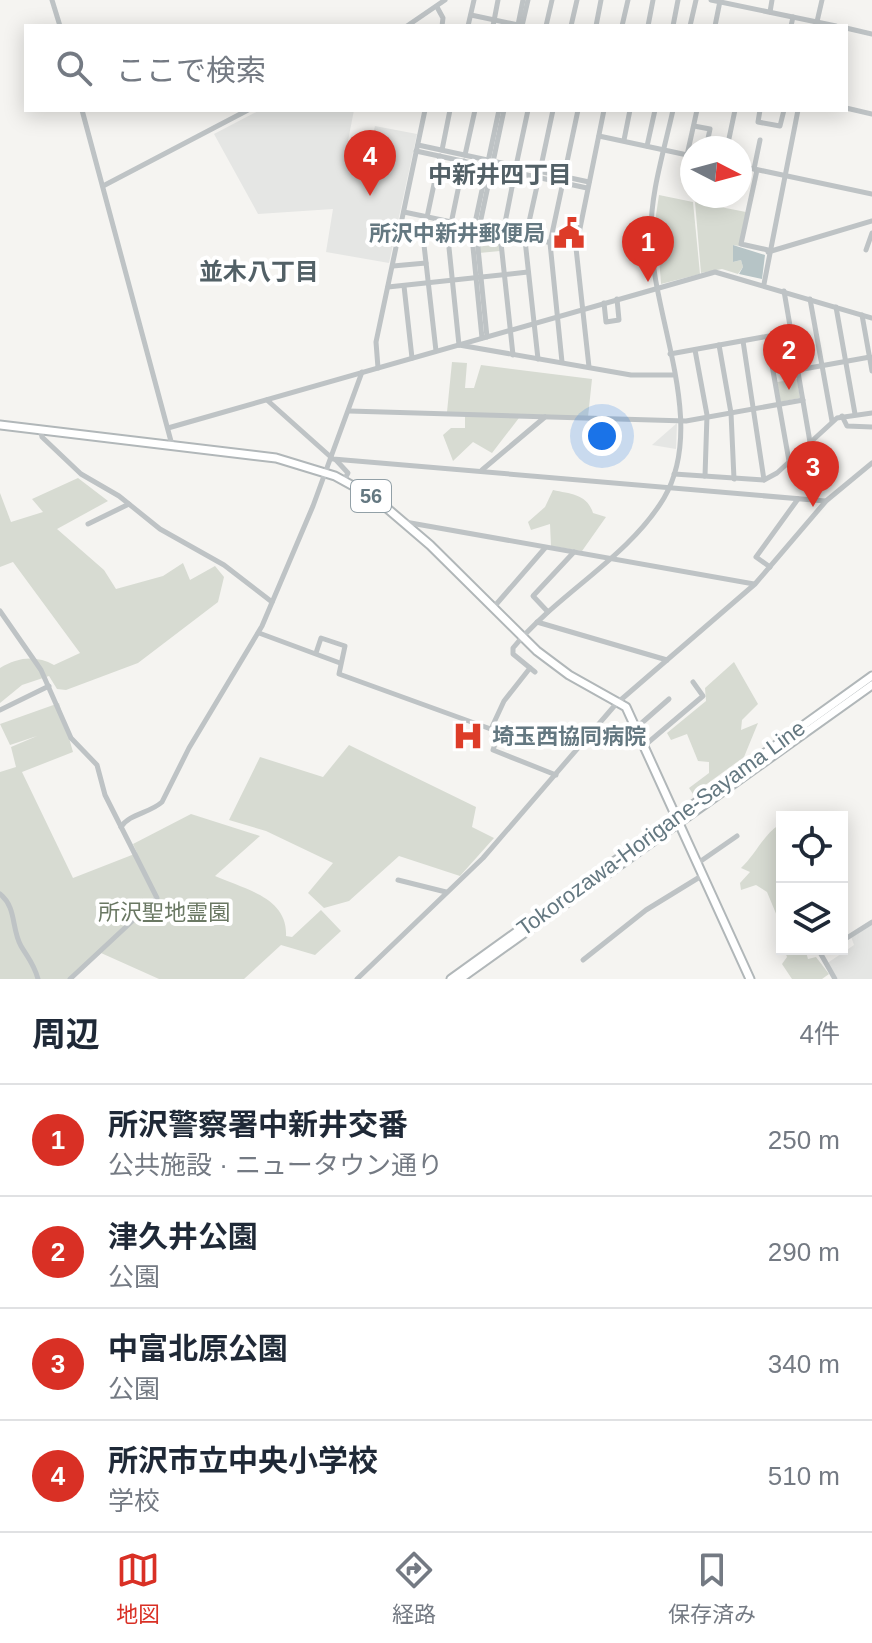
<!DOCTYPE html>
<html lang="ja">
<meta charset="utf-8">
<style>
body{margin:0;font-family:Arial,"Noto Sans JP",sans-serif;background:#f6f6f7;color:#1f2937}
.controls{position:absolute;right:24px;bottom:24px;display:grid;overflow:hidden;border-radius:0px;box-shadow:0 4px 20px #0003}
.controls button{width:72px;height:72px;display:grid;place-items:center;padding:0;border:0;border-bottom:2px solid #e0e1e3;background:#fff;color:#1f2937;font:40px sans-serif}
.compass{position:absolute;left:680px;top:136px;width:72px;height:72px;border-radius:50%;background:#fff;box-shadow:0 4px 20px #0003;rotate:96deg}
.you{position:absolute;left:602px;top:436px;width:28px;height:28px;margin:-20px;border:6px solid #fff;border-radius:50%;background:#1a73e8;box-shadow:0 0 0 12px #1a73e833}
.badge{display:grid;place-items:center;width:52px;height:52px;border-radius:50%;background:#d93025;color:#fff;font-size:26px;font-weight:700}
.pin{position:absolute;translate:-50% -66px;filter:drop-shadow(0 2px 4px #0008)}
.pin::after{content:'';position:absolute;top:42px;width:28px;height:24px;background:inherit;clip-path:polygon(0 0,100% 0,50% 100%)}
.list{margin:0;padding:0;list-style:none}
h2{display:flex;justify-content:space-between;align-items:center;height:104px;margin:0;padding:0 32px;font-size:34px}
h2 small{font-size:26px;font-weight:400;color:#747a83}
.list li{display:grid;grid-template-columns:52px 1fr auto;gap:24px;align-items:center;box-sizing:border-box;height:112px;padding:0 32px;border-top:2px solid #e0e1e3}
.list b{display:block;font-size:30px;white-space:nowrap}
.list p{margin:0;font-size:26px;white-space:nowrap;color:#747a83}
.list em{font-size:26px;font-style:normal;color:#747a83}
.icon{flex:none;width:44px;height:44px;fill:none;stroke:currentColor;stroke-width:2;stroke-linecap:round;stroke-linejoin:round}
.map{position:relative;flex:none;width:872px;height:979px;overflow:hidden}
.search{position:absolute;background:#fff;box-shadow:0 4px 20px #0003;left:24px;right:24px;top:24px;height:88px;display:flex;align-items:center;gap:20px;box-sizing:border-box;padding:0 28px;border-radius:0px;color:#747a83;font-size:30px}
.sheet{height:552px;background:#fff}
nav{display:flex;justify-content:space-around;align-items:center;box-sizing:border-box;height:112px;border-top:2px solid #e0e1e3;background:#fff;font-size:22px;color:#747a83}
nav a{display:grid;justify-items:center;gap:4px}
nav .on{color:#d93025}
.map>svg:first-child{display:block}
</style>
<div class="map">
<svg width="872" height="979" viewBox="0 0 872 979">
<rect width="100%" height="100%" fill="#f5f4f1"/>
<g fill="#e5e6e4">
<polygon points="260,110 354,110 348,141 370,146 375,126 417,134 389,263 326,252 333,209 258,214 214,134"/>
<polygon points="677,423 676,449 652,445"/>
<polygon points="872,924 872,979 838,979 826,964 854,945 851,937"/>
</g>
<g fill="#d7dbd2">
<polygon points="659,195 693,202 700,274 661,284 656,215"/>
<polygon points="695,202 746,212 739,246 733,245 733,262 741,260 743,267 738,274 722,269 701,273"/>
<polygon points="479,232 499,234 500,251 479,253"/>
<polygon points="452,362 467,363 465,388 474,388 481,365 592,379 588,417 522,414 492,453 473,442 453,461 443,435 451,428 465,428 465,413 447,412"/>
<polygon points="797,379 800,398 780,402 777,382"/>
<path d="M 78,478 L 108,501 L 57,529 L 104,570 L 116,589 L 163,576 L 183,563 L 190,580 L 215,566 L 224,577 L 218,602 L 138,663 L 66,690 L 57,689 L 49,676 L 22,685 L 0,703 L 0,668 C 18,657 36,655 54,665 L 80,653 L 13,562 L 0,567 L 0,493 L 11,522 L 43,512 L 32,499 Z"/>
<path d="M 553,490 C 571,494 587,494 593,513 L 606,517 L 582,551 L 551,546 L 550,524 L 531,530 L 528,522 L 545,507 Z"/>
<polygon points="734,662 758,704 742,720 741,730 758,723 744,757 693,794 689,788 709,773 709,762 698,761 687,734 671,740 667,733 706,701 705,688"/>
<path d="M 59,703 L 73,752 L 22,772 L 73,878 L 137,853 L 133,844 L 191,814 L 260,836 L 215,876 C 244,889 288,897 286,936 L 292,937 L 321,910 L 341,931 L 315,955 L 281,945 L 244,979 L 159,979 L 101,953 L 69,979 L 0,979 L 0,772 L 16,767 L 11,747 L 37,736 L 10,745 L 0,724 Z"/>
<polygon points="349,745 476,807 472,827 494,838 460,876 399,856 349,901 324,908 308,893 333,863 266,831 229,820 260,757 323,777"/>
<path d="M 779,825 L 782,928 L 767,892 L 756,885 L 741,890 L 740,883 L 750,872 L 741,868 C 755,855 764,834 779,825 Z"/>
<polygon points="784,949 805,949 808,959 816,957 829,974 822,979 792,979 782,964 787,957"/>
</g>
<polygon fill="#b6c4c6" points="733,245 765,255 762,279 739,274 743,267 741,260 733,262"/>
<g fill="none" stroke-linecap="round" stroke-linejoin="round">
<defs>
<g id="major">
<polyline points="0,425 276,458 335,476 375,498 430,545 537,651 569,675 626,707 750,979"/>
<polyline points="451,979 872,676"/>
<polyline points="460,979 872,685"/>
</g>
</defs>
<use href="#major" stroke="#b1b7b9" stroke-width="11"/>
<g stroke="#bec3c5" stroke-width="5">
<polyline points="52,0 60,26"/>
<polyline points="711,0 836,26"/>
<polyline points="437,7 443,18 442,26"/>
<polyline points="770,12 772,0"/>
<polyline points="471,15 523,26"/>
<polyline points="518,25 523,0"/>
<polyline points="407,26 445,0"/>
<polyline points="468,26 474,0"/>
<polyline points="493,26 498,0"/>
<polyline points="522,26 528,0"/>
<polyline points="546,26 552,0"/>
<polyline points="571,26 577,0"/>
<polyline points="596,26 601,0"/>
<polyline points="622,26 628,0"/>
<polyline points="648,26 653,0"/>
<polyline points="673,26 678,0"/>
<polyline points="690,26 696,0"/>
<polyline points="715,26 720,1"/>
<polyline points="791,26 793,17"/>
<polyline points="816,26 822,0"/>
<polyline points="846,28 872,34"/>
<polyline points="846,108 872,114"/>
<polyline points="82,110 172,445"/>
<polyline points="760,110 758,122 780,126 784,110"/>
<polyline points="694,126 710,129 706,148"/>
<polyline points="599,136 692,156"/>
<polyline points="624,140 630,110"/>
<polyline points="418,145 589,182"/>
<polyline points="647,146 655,110"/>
<polyline points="727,148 735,110"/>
<polyline points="442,150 450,110"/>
<polyline points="416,151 587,188"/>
<polyline points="465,155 475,110"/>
<polyline points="687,155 697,110"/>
<polyline points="516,166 528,110"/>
<polyline points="740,166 872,194"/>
<polyline points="754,169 760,140"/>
<polyline points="757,170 741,244 768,250"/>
<polyline points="540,171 553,110"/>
<polyline points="564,176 578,110"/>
<polyline points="103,186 248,110"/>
<polyline points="404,212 576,248"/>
<polyline points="866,250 872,233"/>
<polyline points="768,252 872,221"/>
<polyline points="393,266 426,263"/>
<polyline points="764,284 798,110"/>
<polyline points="404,286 412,358"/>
<polyline points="388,287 528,272"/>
<polyline points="784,291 810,442"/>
<polyline points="810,299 832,421"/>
<polyline points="604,303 606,322 619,320 617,299"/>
<polyline points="836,307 855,414"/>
<polyline points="862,315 872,371"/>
<polyline points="487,337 477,238 504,110"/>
<polyline points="767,337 789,461"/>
<polyline points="482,338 472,237 499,110"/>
<polyline points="743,341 764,480"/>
<polyline points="459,345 631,375 673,375"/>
<polyline points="459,345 448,238 464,161"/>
<polyline points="719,345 731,413 734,479"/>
<polyline points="695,350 707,415 705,476"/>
<polyline points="436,351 423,236 440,156"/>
<polyline points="670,354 791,332"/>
<polyline points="513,355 501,243 515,172"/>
<polyline points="538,359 525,240 539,177"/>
<polyline points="562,362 550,243 563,182"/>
<polyline points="589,367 576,248 604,110"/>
<polyline points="378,368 376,342 425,110"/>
<polyline points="798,370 870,357"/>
<polyline points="267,400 333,459 825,501"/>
<polyline points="349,411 686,421 803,400"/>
<polyline points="842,416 847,426 872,427"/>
<polyline points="168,428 715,272 872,318"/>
<polyline points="40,429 42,437 81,474 119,496 160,529 224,565 272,602"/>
<polyline points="336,460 348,473 344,480"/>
<polyline points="482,470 545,417"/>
<polyline points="674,474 764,480 777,473 837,418 872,413"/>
<polyline points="405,522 754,584"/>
<polyline points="88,524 129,504"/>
<polyline points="770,567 756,557 798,499"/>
<polyline points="493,608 545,548"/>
<polyline points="0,611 41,670 71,738 97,765 105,795 157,898 70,979"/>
<polyline points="548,612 533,596 574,552"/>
<polyline points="537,622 667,660"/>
<polyline points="259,633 340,663"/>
<polyline points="316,653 321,638 345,646 339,674 499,732 493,750 556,775"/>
<path d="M 535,672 L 513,654 L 513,648 C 557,594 628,558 664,498 C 708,423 652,317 651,236 C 650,194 664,151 673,110"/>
<polyline points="0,710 49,686"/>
<polyline points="636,728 669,699"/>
<polyline points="491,729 504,701 530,668"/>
<polyline points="644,746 703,696 693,682"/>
<path d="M 121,827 C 129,814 150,813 162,802 L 189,748 L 262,626 L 313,506 L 362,372"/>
<polyline points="698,863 737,836"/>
<polyline points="398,880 446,892"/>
<path d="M 0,894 C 17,908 11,928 21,946 C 28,958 34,964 38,979"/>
<polyline points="842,941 872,922"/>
<polyline points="818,949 835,979"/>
<polyline points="583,960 646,910 703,875"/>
<polyline points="357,979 483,858 616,704 755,584 826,501 872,463"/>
</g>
<use href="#major" stroke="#fff" stroke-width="7"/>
</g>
<defs>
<symbol id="civic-bare" viewBox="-9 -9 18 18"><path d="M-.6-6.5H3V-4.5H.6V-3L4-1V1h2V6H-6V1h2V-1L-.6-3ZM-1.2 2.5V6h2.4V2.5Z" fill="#dd3c28" stroke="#fff" stroke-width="2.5" paint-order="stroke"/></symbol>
<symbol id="hospital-bare" viewBox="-9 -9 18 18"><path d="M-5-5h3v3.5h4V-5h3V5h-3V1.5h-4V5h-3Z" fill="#dd3c28" stroke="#fff" stroke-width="2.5" paint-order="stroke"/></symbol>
</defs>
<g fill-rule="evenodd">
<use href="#civic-bare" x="547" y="211" width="44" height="44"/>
<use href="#hospital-bare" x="446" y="714" width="44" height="44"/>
</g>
<g text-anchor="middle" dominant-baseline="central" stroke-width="8" stroke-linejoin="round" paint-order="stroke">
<rect fill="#fff" stroke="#92a0a7" stroke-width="2" x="351" y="480" width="40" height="32" rx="6"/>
<g font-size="20" font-weight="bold" fill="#647881">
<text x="371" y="496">56</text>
</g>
<g font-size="22" font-weight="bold" fill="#647881" stroke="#fff" text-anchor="end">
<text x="545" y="233">所沢中新井郵便局</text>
<text x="492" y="736" text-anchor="start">埼玉西協同病院</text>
</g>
<g font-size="22" fill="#647881" stroke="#fff">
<text transform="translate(661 828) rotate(-36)">Tokorozawa-Horigane-Sayama Line</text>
</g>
<g font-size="22" fill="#6a7863" stroke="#fff">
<text x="164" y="912">所沢聖地霊園</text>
</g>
<g font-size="24" font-weight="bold" fill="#526066" stroke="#fff">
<text x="500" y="174">中新井四丁目</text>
<text x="259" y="271">並木八丁目</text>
</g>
</g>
</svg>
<div class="controls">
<button><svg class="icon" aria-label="locate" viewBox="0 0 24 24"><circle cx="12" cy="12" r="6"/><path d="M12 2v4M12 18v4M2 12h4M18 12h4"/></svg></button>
<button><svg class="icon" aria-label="layers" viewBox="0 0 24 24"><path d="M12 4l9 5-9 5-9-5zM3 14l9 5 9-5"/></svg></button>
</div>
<svg class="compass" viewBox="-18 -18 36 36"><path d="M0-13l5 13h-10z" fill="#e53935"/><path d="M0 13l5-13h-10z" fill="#747a83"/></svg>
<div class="you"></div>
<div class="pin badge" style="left:648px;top:282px">1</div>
<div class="pin badge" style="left:789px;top:390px">2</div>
<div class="pin badge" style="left:813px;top:507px">3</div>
<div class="pin badge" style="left:370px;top:196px">4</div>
<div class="search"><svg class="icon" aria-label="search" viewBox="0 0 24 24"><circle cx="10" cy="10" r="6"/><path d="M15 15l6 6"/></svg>ここで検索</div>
</div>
<section class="sheet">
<h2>周辺<small>4件</small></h2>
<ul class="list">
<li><span class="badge">1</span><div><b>所沢警察署中新井交番</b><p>公共施設 · ニュータウン通り</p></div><em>250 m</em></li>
<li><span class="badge">2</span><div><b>津久井公園</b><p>公園</p></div><em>290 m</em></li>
<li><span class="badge">3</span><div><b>中富北原公園</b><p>公園</p></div><em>340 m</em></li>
<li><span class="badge">4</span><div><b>所沢市立中央小学校</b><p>学校</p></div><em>510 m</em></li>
</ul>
</section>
<nav>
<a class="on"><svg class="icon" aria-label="map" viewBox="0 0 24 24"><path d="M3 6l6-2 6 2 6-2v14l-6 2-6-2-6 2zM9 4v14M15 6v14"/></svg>地図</a>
<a><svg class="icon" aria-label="directions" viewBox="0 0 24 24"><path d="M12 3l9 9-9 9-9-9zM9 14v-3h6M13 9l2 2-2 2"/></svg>経路</a>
<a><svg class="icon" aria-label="saved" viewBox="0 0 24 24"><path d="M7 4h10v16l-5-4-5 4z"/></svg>保存済み</a>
</nav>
